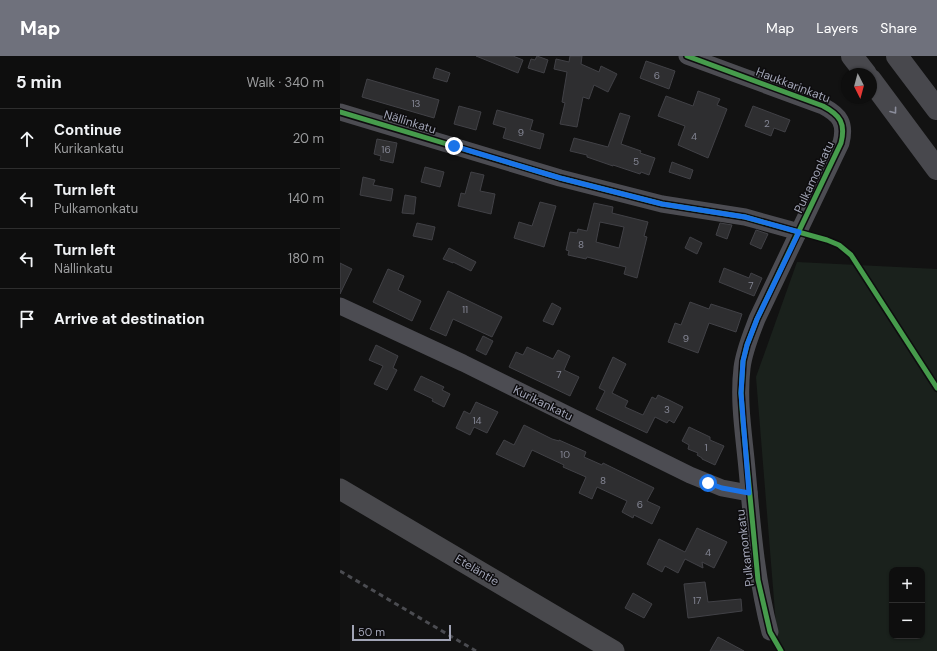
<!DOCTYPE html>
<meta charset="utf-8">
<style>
body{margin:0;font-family:"DM Sans",sans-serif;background:#1c1c1c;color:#f1f3f6}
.controls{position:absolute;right:12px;bottom:12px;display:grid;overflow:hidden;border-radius:8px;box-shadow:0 1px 3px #0004}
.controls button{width:36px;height:36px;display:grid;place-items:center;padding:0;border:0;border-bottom:1px solid #2e2e2e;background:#0e0e0e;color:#f1f3f6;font:20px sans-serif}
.compass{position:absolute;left:501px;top:12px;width:36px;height:36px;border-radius:50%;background:#0e0e0e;box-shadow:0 1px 3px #0004;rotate:174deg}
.scale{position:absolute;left:12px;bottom:10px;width:99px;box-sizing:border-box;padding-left:4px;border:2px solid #a1a4b5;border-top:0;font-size:11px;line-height:14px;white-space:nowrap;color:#a1a4b5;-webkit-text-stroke:3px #0d0c0e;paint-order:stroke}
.stop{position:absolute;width:12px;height:12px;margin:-9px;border:3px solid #1a73e8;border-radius:50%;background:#fff}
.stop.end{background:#1a73e8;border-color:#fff;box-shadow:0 1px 4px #0008}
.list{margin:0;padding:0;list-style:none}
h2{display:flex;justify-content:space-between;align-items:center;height:52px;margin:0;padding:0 16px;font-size:17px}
h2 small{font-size:13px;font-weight:400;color:#9b9c9e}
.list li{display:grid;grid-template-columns:26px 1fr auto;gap:12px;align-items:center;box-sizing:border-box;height:60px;padding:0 16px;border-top:1px solid #2e2e2e}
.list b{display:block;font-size:15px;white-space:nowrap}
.list p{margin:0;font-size:13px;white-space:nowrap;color:#9b9c9e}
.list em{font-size:13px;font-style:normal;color:#9b9c9e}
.icon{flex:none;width:22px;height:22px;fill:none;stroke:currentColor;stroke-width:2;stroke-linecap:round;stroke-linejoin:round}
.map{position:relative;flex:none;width:597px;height:595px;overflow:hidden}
header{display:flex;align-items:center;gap:24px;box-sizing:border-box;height:56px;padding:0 20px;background:#6f717c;color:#fff}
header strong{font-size:19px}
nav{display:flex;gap:22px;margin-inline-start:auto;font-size:14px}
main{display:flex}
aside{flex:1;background:#0e0e0e}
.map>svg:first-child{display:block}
</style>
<header>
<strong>Map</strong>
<nav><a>Map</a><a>Layers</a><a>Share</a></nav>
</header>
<main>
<aside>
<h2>5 min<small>Walk · 340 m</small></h2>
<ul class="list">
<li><svg class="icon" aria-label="ahead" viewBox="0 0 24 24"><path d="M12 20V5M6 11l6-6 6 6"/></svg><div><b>Continue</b><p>Kurikankatu</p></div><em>20 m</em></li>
<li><svg class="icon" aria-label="left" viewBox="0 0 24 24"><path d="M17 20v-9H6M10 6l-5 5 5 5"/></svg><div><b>Turn left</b><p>Pulkamonkatu</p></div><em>140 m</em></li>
<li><svg class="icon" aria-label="left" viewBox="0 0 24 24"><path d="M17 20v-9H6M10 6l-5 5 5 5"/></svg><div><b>Turn left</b><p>Nällinkatu</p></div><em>180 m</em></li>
<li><svg class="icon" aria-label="arrive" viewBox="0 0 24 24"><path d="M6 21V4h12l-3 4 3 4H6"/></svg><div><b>Arrive at destination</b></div></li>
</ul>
</aside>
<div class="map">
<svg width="597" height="595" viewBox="0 0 597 595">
<rect width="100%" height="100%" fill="#121212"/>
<path fill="#1a211c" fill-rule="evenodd" d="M 457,206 L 597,213 L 597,595 L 439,595 L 437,581 L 416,321 ZM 552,514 L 582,514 L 582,580 L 552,580 Z"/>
<g fill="#2e2e30" stroke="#414146" fill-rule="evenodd">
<polygon points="136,0 173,0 183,4 178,17"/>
<polygon points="197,0 208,4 204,17 188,12 191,3 195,4"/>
<polygon points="230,0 242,0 241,8 259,16 261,10 277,18 268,36 254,29 249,43 243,41 237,71 220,68 225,47 222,46 227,16 214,13 216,3 229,6"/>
<polygon points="306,5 335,15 329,33 300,22"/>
<polygon points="96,12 110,17 107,26 93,22"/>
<polygon points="27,23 99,44 94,62 22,41"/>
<polygon points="358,35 380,43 377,49 387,53 368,102 338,89 345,70 318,60 326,40 353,50"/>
<polygon points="119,50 141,56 136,74 114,68"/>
<polygon points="413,50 450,64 445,76 434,72 431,80 405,70"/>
<polygon points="157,54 193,64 190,74 204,78 200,93 163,82 166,72 153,68"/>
<polygon points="280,57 290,60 281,88 301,95 300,97 315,102 309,119 301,116 300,118 273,109 273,110 247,101 247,99 230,95 234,82 268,91"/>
<polygon points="37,83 57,87 53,107 40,104 41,100 34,98"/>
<polygon points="332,106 353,114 350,123 329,116"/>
<polygon points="85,111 104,116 100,131 81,126"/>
<polygon points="131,116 144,119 140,135 155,138 151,158 118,150 121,137 125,138"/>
<polygon points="23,121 35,124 33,129 53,133 51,145 20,139"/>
<polygon points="65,139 76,141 74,158 62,157"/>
<polygon points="200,146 216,150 204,191 174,182 179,166 192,170"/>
<path d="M 254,147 L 273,151 L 272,157 L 308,166 L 304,180 L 307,181 L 297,222 L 284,218 L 286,211 L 247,201 L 246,203 L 228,199 L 229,195 L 226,194 L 230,176 L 237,177 L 238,173 L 247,175 ZM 260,166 L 284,171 L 279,192 L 256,186 Z"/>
<polygon points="77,167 95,171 92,184 73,180"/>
<polygon points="380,167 392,169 387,183 376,179"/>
<polygon points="416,174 428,178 421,193 410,188"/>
<polygon points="350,181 362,187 357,198 345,192"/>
<polygon points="109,192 136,206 131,215 113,206 113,207 103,203"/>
<polygon points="0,207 12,213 0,238"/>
<polygon points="384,212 409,222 411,217 422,222 414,240 379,226"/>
<polygon points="48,213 64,220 58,234 81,245 72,265 33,246"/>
<polygon points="108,235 162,261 152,281 113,263 106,280 90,273"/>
<polygon points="350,246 369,253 371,248 402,258 396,276 369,267 358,297 328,286 335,267 341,269"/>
<polygon points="212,247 221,252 213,269 203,265"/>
<polygon points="143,280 153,285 146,299 136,294"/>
<polygon points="36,289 58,300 53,312 57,314 47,334 34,328 43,310 29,304"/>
<polygon points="187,291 213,303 218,294 230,300 224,314 239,321 230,340 169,311 176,296 183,299"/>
<polygon points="273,301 286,308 272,337 288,345 285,351 303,359 312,341 316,343 318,339 329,344 343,351 334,367 329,364 327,367 315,361 307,377 256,353 265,335 259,332"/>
<polygon points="81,320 104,331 102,334 110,338 104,351 92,345 93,343 74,334"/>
<polygon points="136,346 158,356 147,377 134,371 130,379 116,372 124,355 130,358"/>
<polygon points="184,369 212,383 219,385 219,384 246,396 244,401 262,409 263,407 314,432 307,445 320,451 312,468 294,459 293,462 282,456 287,445 257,431 252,443 239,437 246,421 223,411 224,409 192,394 184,411 156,398 164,384 174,389"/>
<polygon points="349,371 370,381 370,384 384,390 375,409 362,403 362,402 357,399 358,397 348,393 349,389 342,385"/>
<polygon points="357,472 387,486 374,512 362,506 363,512 345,503 338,517 325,510 322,516 307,508 319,483 345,496"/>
<polygon points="365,526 368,546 401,543 402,555 348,562 344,528"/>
<polygon points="293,537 312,548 304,562 285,552"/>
<polygon points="378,581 404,595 370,595"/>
</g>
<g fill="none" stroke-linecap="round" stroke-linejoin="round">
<g stroke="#4c4c52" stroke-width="17">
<path d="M 347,0 L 483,50 C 500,59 506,67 501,87 L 417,263 C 411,279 404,295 402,312 C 398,345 404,380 407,413 C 412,467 416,523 430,576"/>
<polyline points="0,56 220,122 322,148 405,161 459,176"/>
<polyline points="0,250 123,307 350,419 382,432 409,437"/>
</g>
<polyline stroke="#49494d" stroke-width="21" points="0,433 274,595"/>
<g stroke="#48484d" stroke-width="22">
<polyline points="512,0 526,18"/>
<polyline points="557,0 597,53"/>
<polyline points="531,24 597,113"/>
</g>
<polyline stroke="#4b4c51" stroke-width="3" stroke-dasharray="5 4" stroke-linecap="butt" points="0,515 136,595"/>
<defs>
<g id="cycleway">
<path d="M 347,0 L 483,50 C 500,59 506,67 501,87 L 417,263 L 407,289 L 403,305 L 401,337 L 403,366 L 418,524 L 430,576 L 441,595"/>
<polyline points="0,56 220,122 322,148 405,161 487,184 499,189 511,199 597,332"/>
</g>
</defs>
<use href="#cycleway" stroke="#0d0c0e" stroke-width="8"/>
<use href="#cycleway" stroke="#469c4c" stroke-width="5"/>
</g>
<defs><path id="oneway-chevron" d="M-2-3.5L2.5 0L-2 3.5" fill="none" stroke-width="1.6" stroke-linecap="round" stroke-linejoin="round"/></defs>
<use stroke="#8b8d9b" href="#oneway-chevron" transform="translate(554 55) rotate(53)"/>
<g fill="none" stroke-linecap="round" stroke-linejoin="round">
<polyline stroke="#1a73e8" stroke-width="5" points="114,90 220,122 322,148 405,161 459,176 417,263 407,289 403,305 401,337 409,437 382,432 368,427"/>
</g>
<g text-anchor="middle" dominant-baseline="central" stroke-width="3" stroke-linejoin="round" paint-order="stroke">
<g font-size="10" fill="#848694">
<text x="317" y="19">6</text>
<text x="76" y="47">13</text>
<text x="427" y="67">2</text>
<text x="181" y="76">9</text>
<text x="354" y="80">4</text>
<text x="46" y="93">16</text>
<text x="296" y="105">5</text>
<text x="241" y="188">8</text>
<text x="411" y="229">7</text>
<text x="125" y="253">11</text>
<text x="346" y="282">9</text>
<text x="219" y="318">7</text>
<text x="327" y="353">3</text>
<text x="137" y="364">14</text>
<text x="366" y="391">1</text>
<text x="225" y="398">10</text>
<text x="263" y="424">8</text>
<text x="300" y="448">6</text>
<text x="368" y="496">4</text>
<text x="357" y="544">17</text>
</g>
<g font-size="12" fill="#a1a4b5" stroke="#0d0c0e">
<text transform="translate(453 29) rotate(21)">Haukkarinkatu</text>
<text transform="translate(70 66) rotate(17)">Nällinkatu</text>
<text transform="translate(474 121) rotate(-65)">Pulkamonkatu</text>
<text transform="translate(203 347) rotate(26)">Kurikankatu</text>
<text transform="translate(405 492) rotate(-97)">Pulkamonkatu</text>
<text transform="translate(137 514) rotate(31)">Eteläntie</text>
</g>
</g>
</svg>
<div class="controls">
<button>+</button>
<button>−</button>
</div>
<svg class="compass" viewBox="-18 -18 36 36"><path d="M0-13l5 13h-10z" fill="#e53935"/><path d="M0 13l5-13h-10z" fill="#9b9c9e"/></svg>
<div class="scale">50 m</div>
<div class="stop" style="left:368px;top:427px"></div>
<div class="stop end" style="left:114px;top:90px"></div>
</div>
</main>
